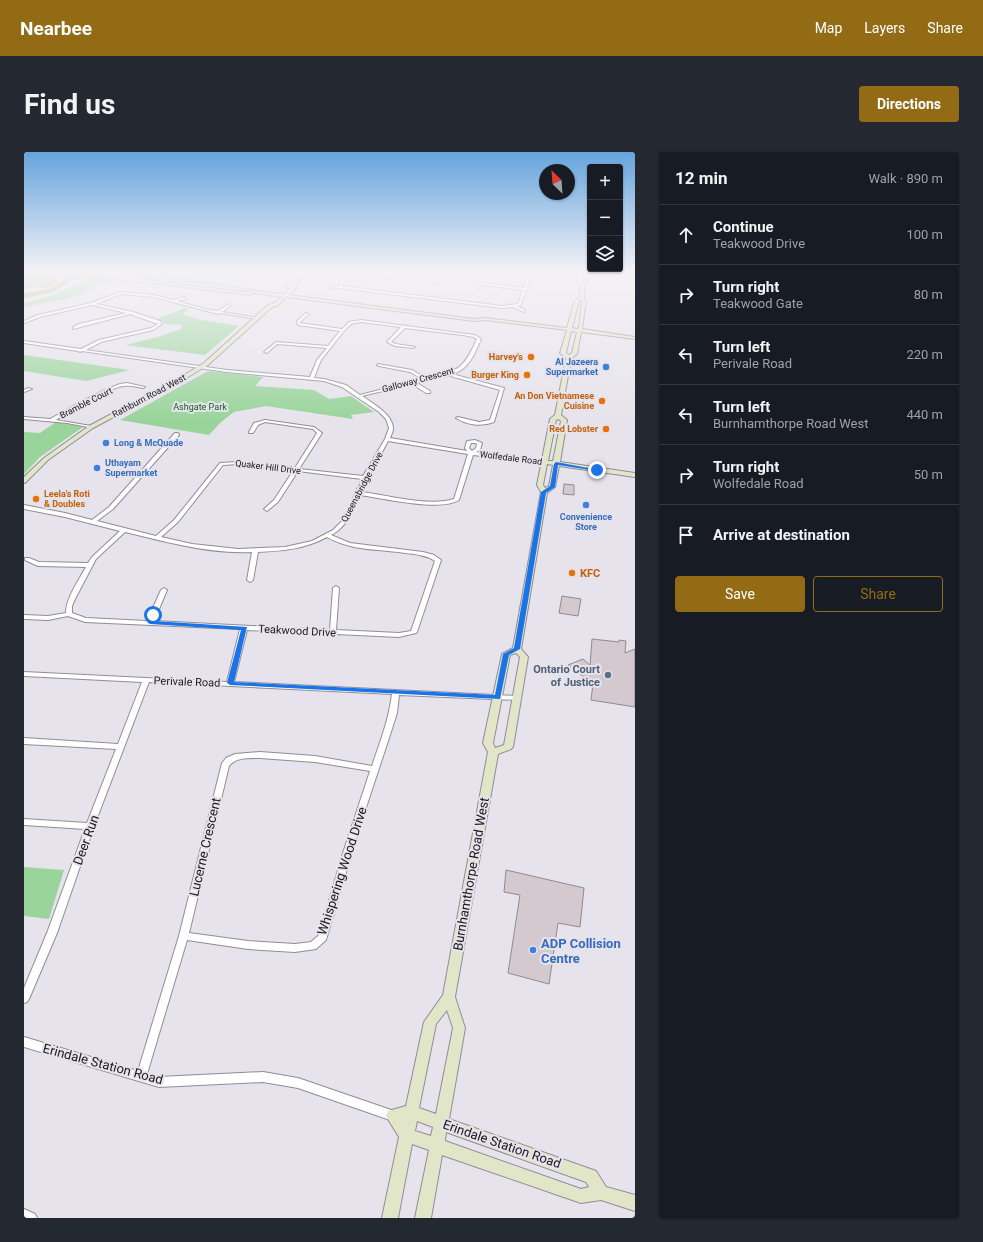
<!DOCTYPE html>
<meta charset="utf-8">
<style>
body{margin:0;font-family:Roboto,sans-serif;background:#242831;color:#f1f3f6}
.controls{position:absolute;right:12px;top:12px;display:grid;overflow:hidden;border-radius:4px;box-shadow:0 1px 3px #0004}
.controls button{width:36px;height:36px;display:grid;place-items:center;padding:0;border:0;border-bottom:1px solid #363941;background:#171b24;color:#f1f3f6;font:20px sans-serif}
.compass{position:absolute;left:515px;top:12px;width:36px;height:36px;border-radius:50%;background:#171b24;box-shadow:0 1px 3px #0004;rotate:335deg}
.stop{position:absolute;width:12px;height:12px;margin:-9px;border:3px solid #1a73e8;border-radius:50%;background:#fff}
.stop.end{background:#1a73e8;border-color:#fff;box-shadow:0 1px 4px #0008}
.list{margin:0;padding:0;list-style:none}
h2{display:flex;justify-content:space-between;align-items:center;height:52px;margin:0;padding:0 16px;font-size:17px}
h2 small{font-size:13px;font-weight:400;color:#9ea1a6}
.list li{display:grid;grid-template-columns:26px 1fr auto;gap:12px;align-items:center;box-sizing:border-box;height:60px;padding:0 16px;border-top:1px solid #363941}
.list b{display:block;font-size:15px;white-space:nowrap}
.list p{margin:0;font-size:13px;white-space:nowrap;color:#9ea1a6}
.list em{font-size:13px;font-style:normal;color:#9ea1a6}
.actions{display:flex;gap:8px;padding:12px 16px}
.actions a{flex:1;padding:9px 0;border:1px solid #926b14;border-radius:4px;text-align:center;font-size:14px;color:#926b14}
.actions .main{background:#926b14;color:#fff}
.icon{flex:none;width:22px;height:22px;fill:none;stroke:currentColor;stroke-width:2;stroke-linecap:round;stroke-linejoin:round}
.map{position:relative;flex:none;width:611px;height:1066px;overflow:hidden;border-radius:4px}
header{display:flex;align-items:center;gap:24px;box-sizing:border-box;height:56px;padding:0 20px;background:#926b14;color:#fff}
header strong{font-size:19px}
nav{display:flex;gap:22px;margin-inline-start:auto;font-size:14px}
.intro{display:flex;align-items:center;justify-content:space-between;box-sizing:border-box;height:96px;padding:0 24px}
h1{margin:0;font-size:28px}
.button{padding:10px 18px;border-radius:4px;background:#926b14;color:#fff;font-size:14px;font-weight:700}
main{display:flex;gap:24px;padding:0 24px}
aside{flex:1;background:#171b24;border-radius:4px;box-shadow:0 1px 3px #0004}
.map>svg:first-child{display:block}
</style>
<header>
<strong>Nearbee</strong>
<nav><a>Map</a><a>Layers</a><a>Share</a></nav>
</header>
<div class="intro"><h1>Find us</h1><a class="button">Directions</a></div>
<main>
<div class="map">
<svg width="611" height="1066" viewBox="0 0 611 1066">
<rect width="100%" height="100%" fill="#e6e3ec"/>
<g fill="#99d49a">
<polygon points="0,120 26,124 27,130 13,135 0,137"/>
<polygon points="78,120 129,120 235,138 248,139 241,140"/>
<path d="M 63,125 L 66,125 L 99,129 L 96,129 L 110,132 L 82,129 L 52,145 L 0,155 L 0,151 C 23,146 43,139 63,125 Z"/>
<polygon points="161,156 165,158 158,162 172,167 215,174 181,203 101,193 134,185 157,177 158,173 142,172 133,167"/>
<polygon points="0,203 106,218 62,229 0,219"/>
<polygon points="184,219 239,225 231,234 290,238 305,247 327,244 350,260 327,263 329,267 242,254 210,260 197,270 185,283 96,268"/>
<polygon points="32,270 59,275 16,305 0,322 0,280 16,281"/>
<polygon points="0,715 40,718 25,767 0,764"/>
</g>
<g fill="#d3c9cf" stroke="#92898e">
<polygon points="540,332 550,333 550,343 539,342"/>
<polygon points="538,444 557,447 554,464 535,461"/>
<polygon points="568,487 595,490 595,488 602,489 601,501 611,497 611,555 567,548 569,532 544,513 559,507 566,513"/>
<polygon points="482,718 560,736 556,775 534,771 525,832 484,821 496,743 480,740"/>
</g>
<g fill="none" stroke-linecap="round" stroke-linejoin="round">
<defs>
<g id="street">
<polygon points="202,120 228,122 237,120 228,124"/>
<polygon points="325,120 328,120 319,131 318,134 478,154 494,152 499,138 460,133 457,134 455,137 453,137 455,132 460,131 500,136 504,124 483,120 506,122 512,121 514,122 507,124 503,136 504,137 502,138 497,153 493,154 501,158 500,160 489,155 478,156 316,136 306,137 306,135 315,134 316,130"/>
<polygon points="368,120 372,120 374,122 371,127 368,126 370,122"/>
<polygon points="413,120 416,120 418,123 414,131 412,132 410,131 414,123"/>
<path d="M 96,140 L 130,143 L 149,148 L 161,145 L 162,147 L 153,149 L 181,157 L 194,159 L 205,152 L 206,154 L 198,160 L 235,166 L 233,167 L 196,161 L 194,162 L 130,145 L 97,142 L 72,152 L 109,160 L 136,169 L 138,172 L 129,178 L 77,190 L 62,198 L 203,218 L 286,225 L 293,208 L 303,196 L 253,192 L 243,201 L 240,200 L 252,190 L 304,194 L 316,179 L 274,173 L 273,169 L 282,161 L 285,162 L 276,170 L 276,171 L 318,177 L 325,170 L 337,168 L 451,183 L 457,187 C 451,201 445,218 428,222 L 480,236 L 470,270 C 457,275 443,273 432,266 L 434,265 L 455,270 L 466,268 L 476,238 L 423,223 L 393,231 L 406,239 L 406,241 L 402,241 L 388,232 L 338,244 C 348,251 370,263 369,277 C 369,280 367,283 366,286 L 443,299 L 441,296 L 443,289 L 451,288 L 458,291 L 456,298 L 452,300 L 521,309 L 523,310 L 521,311 L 449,303 L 435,348 C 416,360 358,346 336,343 C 329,358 323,375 307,383 L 326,391 L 399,400 L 410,403 L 417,408 L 393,480 L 392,481 L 375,485 L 312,482 L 309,483 L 306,482 L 223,478 L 210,530 L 493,544 L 497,546 L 493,548 L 375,543 L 373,561 L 367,580 L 334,680 L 302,788 L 292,797 L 271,800 L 224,797 L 163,788 L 123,922 L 135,925 L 239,920 L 274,926 L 373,960 L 374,964 L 373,968 L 369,969 L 274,936 L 239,930 L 135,935 L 0,895 L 0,885 L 114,919 L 155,784 L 198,611 L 202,606 L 211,602 L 236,600 L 291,604 L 348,614 C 356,590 365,567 368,542 L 125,530 L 70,674 L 33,781 L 5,847 L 3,850 L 0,851 L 0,836 L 23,781 L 61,677 L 0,673 L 0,667 L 63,671 L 92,597 L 0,592 L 0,586 L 94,592 L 118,530 L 0,524 L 0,520 L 203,530 L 216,477 L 61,470 L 44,464 L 24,468 L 0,467 L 0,463 L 24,464 L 42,461 C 42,446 55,428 62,415 L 14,414 L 1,408 L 1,406 L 5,406 L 15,410 L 64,411 L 68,405 L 96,379 L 41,365 L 0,357 L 0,353 L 41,361 L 68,368 L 85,355 L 151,281 L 153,281 L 155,282 L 155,283 L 89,357 L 73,369 L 132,384 L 150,368 L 196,311 L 215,310 L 271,316 L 293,281 L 289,277 L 241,270 L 234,273 L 229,281 L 225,281 L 225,280 L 230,271 L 241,268 L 290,275 L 298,281 L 275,317 L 339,324 L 361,287 L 365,276 L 362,267 L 355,260 L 318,235 L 300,229 L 203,220 L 58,199 L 56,200 L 54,199 L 0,191 L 0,189 L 57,197 L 75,188 L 127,176 L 134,172 L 106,162 L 49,177 L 49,175 L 55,172 L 102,161 L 68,153 L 16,165 L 0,171 L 0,169 L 14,163 L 67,151 ZM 337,170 L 377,175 L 363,190 L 371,194 L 389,196 L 391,195 L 372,192 L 367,190 L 381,176 L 439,183 L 449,185 L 453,187 C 438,220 434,218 402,226 L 388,218 L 354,212 L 353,213 L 355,214 L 386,220 L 398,227 L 336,243 L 322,233 L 300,227 L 290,226 L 297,208 L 320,179 L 327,172 ZM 364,289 L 444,302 L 430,347 C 404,355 364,343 337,340 L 344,326 ZM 447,291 L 451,291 L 453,292 L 452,296 L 448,299 L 445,296 ZM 215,312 L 269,319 L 250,348 L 240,357 L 243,359 L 254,350 L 274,319 L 338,327 L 319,368 L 309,378 L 288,389 L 261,395 L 214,397 L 168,392 L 137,385 L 154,370 L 199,313 ZM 101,380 C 143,390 185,402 228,400 L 223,428 L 226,430 L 229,428 L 234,400 C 258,399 281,397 303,385 C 327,399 355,397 381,401 C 391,402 402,403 411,409 L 387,479 L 375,481 L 312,478 L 315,436 L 312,434 L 309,436 L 306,478 L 130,469 L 143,438 L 140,436 L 137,438 L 123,469 L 62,466 L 48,461 L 48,454 L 51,447 L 72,407 ZM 236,606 L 291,610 L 346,619 L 319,701 L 295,783 L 287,790 L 271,792 L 224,789 L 165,781 L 205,614 C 212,605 225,606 236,606 Z"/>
<path d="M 103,231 L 121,235 L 119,236 C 113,235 106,233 100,234 C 83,236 47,258 32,268 L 67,274 L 69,275 L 69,276 L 43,271 L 0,267 L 0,265 L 26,267 L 51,253 L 81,238 L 96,232 Z"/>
<polygon points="4,236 8,237 0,240 0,238"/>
<polygon points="0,1057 11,1062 13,1066 0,1066"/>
</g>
<g id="secondary">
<path d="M 38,120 L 56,120 L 219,140 L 231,139 L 260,142 L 268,135 L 263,136 L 261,134 L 266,132 L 278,120 L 283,120 L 271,133 L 273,135 L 265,143 L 450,167 L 461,166 L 543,176 L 551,148 L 556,145 L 556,133 L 553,130 L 553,120 L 557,120 L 558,131 L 560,120 L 564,120 L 563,131 L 560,133 L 560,146 L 562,148 L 558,177 L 611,185 L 611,187 L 557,180 L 553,202 L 547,207 L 537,263 L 543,268 L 536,310 L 611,321 L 611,325 L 535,314 L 531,335 L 523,341 L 497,497 L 504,505 L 489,595 L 487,597 L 474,602 L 431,845 L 441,876 L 425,967 L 572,1019 L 582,1035 L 611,1043 L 611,1059 L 577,1048 L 557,1051 L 418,1003 L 407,1066 L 391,1066 L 405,998 L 388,992 L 374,1066 L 358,1066 L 375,985 L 362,964 L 364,959 L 382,954 L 400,870 L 419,843 L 464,600 L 459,591 L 478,502 L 489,496 L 517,340 L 513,333 L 526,267 L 531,263 L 542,206 L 536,201 L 543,178 L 461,168 L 450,169 L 262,145 L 253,154 L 248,155 L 184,213 L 159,228 L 69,276 L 24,308 L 2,330 L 0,331 L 0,325 L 20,306 L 65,274 L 155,226 L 180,211 L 244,153 L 249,152 L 258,145 L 231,141 L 227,141 L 225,143 ZM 558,148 L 555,175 L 554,177 L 548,176 L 555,149 ZM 547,179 L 553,180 L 548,201 L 545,203 L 542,201 ZM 534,267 L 537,269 L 529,309 L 524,309 L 532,268 ZM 523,312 L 529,313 L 525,334 L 521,336 L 519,333 ZM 492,501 L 496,505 L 480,593 L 471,596 L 469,591 L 486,503 ZM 423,858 L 429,876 L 412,962 L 395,956 L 412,872 ZM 393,969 L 409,975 L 407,984 L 391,979 ZM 422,980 L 562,1030 L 565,1035 L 557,1037 L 421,989 Z"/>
<polygon points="593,120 611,120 611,122 595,121"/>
</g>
<g id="highway">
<path d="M 17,120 C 25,120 29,121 34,128 L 30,133 L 18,136 L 18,134 L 26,131 L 28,128 L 26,125 Z"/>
<polygon points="63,121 66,123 65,124 49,127 30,139 0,146 0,142 26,137 45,125"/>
</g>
</defs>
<use href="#street" stroke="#8f8d95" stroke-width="2"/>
<use href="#secondary" stroke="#8f8d95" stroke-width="2"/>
<use href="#highway" stroke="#c3c3c4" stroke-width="2"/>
<use href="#street" fill="#fff" fill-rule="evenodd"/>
<use href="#secondary" fill="#e2e6c9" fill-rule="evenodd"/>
<use href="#highway" fill="#a0aa4b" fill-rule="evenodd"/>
</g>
<linearGradient id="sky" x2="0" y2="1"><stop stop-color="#65a4dd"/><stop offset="0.44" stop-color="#f4f2f6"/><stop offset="1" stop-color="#f4f2f6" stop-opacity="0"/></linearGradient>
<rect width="611" height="270" fill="url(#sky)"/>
<polygon fill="#1a73e8" points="532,310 575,318 573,319 534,313 531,335 522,341 496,497 485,503 476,547 206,533 203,531 217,478 126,472 123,470 126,463 129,462 132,463 130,469 223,475 210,530 471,543 479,502 490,496 517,340 526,334 530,312"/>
<g fill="#e8710a" stroke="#e6e3ec" stroke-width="1.5">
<circle cx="507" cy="205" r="4"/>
<circle cx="503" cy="223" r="4"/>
<circle cx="578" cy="249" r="4"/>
<circle cx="582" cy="277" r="4"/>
<circle cx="12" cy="347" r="4"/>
<circle cx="548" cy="421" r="4"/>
</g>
<g fill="#3f7fe0" stroke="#e6e3ec" stroke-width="1.5">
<circle cx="582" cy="215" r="4"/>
<circle cx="82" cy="291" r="4"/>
<circle cx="73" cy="316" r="4"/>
<circle cx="562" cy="353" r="4"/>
<circle cx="509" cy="798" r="4"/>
</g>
<circle fill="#5c6f8a" stroke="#e6e3ec" stroke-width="1.5" cx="584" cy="523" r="4"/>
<g text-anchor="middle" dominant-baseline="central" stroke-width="4" stroke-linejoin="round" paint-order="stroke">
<g font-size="9" font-weight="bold" fill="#c56008" stroke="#e6e3ec" text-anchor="end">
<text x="499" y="205">Harvey's</text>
<text x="495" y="223">Burger King</text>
<text x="570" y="244">An Don Vietnamese<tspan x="570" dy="10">Cuisine</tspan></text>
<text x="574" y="277">Red Lobster</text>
<text x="20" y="342" text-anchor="start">Leela's Roti<tspan x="20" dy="10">&amp; Doubles</tspan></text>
</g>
<g font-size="9" font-weight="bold" fill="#366cbe" stroke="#e6e3ec" text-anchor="start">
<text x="574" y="210" text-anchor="end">Al Jazeera<tspan x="574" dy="10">Supermarket</tspan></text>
<text x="90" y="291">Long &amp; McQuade</text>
<text x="81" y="311">Uthayam<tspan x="81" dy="10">Supermarket</tspan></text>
<text x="562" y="365" text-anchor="middle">Convenience<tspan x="562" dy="10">Store</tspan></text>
</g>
<g font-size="9" fill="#19181c" stroke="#e6e3ec">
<text transform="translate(394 228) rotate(-15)">Galloway Crescent</text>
<text transform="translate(125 244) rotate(-28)">Rathburn Road West</text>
<text transform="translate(62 251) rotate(-27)">Bramble Court</text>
<text transform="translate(487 306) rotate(7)">Wolfedale Road</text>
<text transform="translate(244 315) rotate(7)">Quaker Hill Drive</text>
<text transform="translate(338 335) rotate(-62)">Queensbridge Drive</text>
</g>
<g font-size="9" fill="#0b5b1a" stroke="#e6e3ec">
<text x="176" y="255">Ashgate Park</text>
</g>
<g font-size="11" font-weight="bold" fill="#c56008" stroke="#e6e3ec" text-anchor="start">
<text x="556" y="421">KFC</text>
</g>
<g font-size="11" fill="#19181c" stroke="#e6e3ec">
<text transform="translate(273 479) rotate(3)">Teakwood Drive</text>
<text transform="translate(163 530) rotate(2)">Perivale Road</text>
</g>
<g font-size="11" font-weight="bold" fill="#4e5e75" stroke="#e6e3ec" text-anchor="end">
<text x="576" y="517">Ontario Court<tspan x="576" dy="13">of Justice</tspan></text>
</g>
<g font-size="13" fill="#19181c" stroke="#e6e3ec">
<text transform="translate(62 688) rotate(-70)">Deer Run</text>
<text transform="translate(181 695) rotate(-77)">Lucerne Crescent</text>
<text transform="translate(318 719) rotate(-72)">Whispering Wood Drive</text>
<text transform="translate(447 722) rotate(-80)">Burnhamthorpe Road West</text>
<text transform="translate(79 912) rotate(15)">Erindale Station Road</text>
<text transform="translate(478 992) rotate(19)">Erindale Station Road</text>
</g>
<g font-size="13" font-weight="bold" fill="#366cbe" stroke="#e6e3ec" text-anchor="start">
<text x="517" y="791">ADP Collision<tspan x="517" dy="15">Centre</tspan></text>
</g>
</g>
</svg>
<div class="controls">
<button>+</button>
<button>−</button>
<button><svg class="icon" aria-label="layers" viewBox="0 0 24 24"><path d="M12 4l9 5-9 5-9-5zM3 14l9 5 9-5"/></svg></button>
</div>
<svg class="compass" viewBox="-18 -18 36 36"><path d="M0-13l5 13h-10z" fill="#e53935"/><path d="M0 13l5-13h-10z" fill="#9ea1a6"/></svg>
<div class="stop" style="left:129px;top:463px"></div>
<div class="stop end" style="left:573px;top:318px"></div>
</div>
<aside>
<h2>12 min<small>Walk · 890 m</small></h2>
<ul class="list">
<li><svg class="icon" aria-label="ahead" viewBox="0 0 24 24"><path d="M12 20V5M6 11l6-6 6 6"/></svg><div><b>Continue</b><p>Teakwood Drive</p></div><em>100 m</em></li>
<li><svg class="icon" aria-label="right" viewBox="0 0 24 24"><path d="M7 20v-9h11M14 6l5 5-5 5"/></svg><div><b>Turn right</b><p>Teakwood Gate</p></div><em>80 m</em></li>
<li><svg class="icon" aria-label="left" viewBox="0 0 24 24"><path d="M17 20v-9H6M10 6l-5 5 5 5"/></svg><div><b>Turn left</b><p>Perivale Road</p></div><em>220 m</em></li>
<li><svg class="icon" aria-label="left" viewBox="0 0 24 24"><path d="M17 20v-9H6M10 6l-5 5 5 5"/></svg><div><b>Turn left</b><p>Burnhamthorpe Road West</p></div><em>440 m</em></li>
<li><svg class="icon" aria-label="right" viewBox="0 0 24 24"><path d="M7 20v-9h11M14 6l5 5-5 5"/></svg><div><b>Turn right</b><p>Wolfedale Road</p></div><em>50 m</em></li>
<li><svg class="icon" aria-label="arrive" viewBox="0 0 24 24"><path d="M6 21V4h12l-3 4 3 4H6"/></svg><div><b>Arrive at destination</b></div></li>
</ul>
<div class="actions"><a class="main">Save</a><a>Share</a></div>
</aside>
</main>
